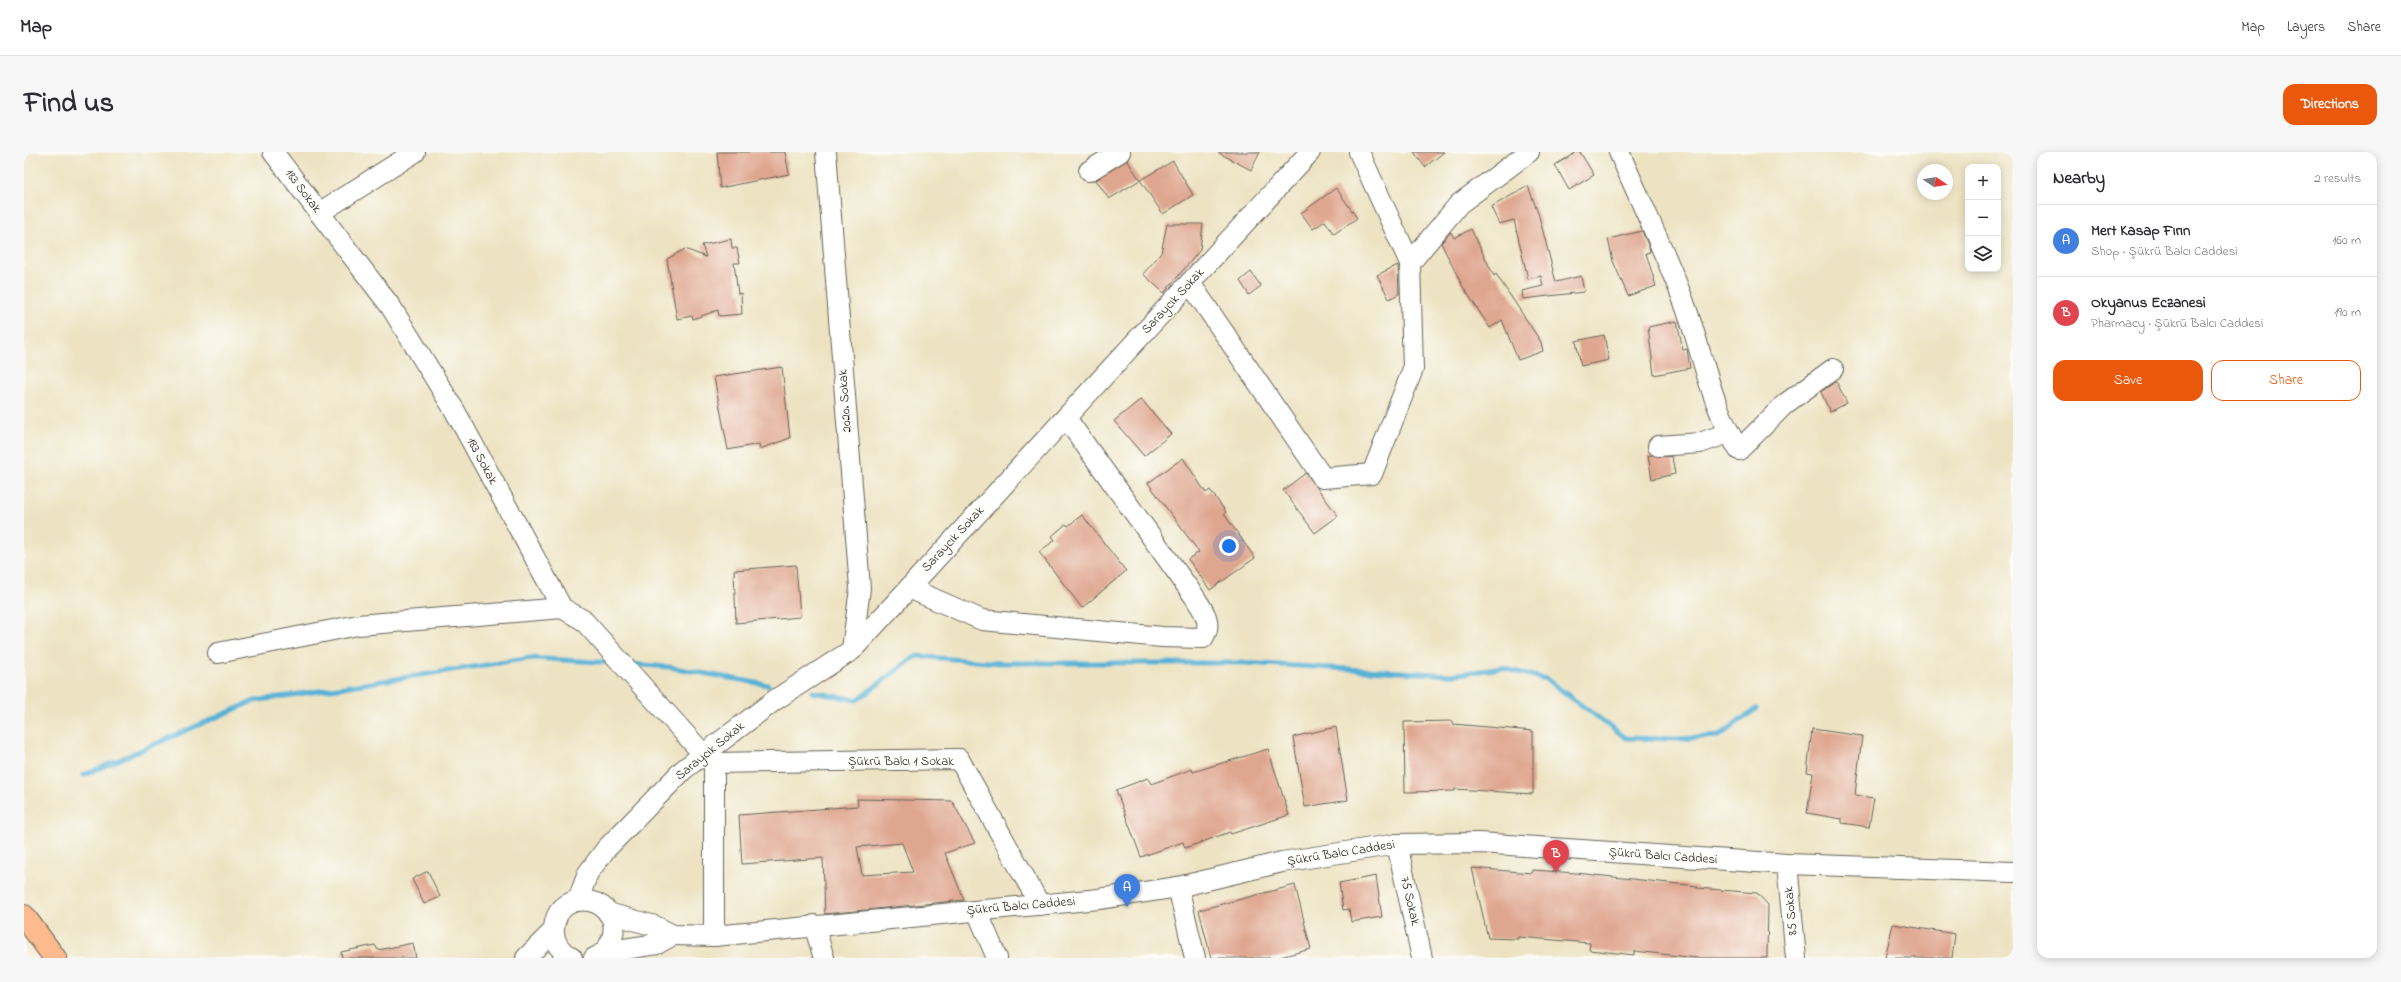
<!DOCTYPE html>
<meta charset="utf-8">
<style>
body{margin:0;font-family:"Indie Flower",sans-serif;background:#f7f7f7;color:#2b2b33}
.controls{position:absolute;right:12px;top:12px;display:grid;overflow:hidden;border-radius:8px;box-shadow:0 2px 10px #0003}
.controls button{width:36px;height:36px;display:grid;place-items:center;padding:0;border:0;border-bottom:1px solid #e1e1e2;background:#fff;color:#2b2b33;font:20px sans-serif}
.compass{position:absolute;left:1893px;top:12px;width:36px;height:36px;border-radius:50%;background:#fff;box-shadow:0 2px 10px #0003;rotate:102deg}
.you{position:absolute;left:1205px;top:394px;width:14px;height:14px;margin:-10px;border:3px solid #fff;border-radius:50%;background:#1a73e8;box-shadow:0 0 0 6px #1a73e833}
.badge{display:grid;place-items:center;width:26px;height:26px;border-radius:50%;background:#ea580c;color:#fff;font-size:13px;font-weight:700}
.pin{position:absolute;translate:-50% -33px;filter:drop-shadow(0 1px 2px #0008)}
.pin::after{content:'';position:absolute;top:21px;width:14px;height:12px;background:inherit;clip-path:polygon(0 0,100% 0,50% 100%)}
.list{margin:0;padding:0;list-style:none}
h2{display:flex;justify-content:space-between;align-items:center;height:52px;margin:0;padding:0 16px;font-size:17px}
h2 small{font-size:13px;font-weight:400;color:#7c7c81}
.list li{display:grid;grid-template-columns:26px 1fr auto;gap:12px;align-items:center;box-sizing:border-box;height:72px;padding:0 16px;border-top:1px solid #e1e1e2}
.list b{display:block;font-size:15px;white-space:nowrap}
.list p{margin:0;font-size:13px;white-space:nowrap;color:#7c7c81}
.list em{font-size:13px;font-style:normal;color:#7c7c81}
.actions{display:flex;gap:8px;padding:12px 16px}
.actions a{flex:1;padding:9px 0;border:1px solid #ea580c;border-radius:12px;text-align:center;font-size:14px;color:#ea580c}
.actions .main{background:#ea580c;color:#fff}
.icon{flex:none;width:22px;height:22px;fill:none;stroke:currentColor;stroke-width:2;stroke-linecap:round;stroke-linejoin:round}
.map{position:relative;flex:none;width:1989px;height:806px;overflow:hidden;border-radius:12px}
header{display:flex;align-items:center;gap:24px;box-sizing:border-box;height:56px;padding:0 20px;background:#fff;border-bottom:1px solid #e1e1e2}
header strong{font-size:19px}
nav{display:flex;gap:22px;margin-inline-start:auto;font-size:14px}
.intro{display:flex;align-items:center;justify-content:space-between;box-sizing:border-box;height:96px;padding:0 24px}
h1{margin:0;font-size:28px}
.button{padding:10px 18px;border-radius:12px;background:#ea580c;color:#fff;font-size:14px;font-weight:700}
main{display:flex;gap:24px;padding:0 24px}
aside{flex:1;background:#fff;border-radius:12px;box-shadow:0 2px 10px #0003}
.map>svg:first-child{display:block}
</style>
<header>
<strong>Map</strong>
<nav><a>Map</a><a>Layers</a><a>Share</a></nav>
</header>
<div class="intro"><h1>Find us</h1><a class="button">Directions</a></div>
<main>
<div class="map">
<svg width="1989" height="806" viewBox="0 0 1989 806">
<rect width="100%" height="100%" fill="#fdfcf7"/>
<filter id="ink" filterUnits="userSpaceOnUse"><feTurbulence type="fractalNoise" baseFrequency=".025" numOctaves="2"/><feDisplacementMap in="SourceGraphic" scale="8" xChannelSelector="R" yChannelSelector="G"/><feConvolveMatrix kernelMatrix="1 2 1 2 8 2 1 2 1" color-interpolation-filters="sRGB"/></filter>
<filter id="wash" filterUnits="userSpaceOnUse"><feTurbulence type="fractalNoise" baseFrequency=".012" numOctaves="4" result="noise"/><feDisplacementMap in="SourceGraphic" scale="16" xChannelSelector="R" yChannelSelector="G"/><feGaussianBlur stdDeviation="0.9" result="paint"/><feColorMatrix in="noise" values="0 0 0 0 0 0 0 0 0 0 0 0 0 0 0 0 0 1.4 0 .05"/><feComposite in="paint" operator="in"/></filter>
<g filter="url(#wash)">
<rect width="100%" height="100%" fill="#ede3c2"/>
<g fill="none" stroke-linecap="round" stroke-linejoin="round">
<g stroke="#58b1d5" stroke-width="5">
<polyline points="607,512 645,515 744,533"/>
<polyline points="788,540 833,548 892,504 975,511 1220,511 1427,523 1478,516 1522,527 1602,586 1654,587 1695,584 1732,557"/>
<polyline points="60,623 230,549 507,506 589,511"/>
</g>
</g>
<g id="blocks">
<g fill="#dfa68f" fill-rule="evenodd">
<polygon points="693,0 761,0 765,22 696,36"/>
<polygon points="1193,0 1236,0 1227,18"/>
<polygon points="1390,0 1420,0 1401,15"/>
<polygon points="1553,0 1556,0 1570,23 1545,38 1531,13"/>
<polygon points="1103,8 1116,28 1085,47 1072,28"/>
<polygon points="1149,9 1169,43 1139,62 1116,28"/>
<polygon points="1504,34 1515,64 1532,130 1557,124 1560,140 1499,147 1498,139 1519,134 1517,124 1504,127 1490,68 1475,72 1467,55"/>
<polygon points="1312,36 1333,66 1310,82 1301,69 1289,77 1277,61"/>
<polygon points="1143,72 1179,72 1176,98 1140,141 1119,122 1137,101"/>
<polygon points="1447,77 1470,124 1472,122 1517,190 1519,199 1494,208 1478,168 1466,176 1439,135 1417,91 1427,80 1430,86"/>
<polygon points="1618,79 1625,95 1626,100 1622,101 1632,134 1604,144 1589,109 1584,87"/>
<polygon points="707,87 708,96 713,96 716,111 710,111 714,142 717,141 718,162 695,164 694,158 669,167 668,164 653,167 643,107 661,97 682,105 678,93"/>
<polygon points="1374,113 1375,142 1365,147 1353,123"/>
<polygon points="1227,120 1237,134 1225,143 1216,129"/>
<polygon points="1653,169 1659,198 1663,197 1666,216 1630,223 1624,175"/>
<polygon points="1580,183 1585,208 1557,214 1552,189"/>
<polygon points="758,215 766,286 736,297 735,292 704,298 690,225"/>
<polygon points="1812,229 1823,251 1806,260 1797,240"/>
<polygon points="1117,247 1147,282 1120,304 1090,269"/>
<polygon points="1628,303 1648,305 1651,322 1628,327 1624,304"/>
<polygon points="1159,306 1182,341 1186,338 1202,360 1200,362 1231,406 1186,438 1164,407 1175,400 1124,331"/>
<polygon points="1282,321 1314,364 1291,381 1259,338"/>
<polygon points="1058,363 1102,419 1058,456 1015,400 1031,388 1028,384 1042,372 1044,374"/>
<polygon points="772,413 776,465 712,471 710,418"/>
<polygon points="1429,569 1429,572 1509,579 1509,642 1431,637 1431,639 1381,640 1380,570"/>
<polygon points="1312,575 1324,648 1281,655 1269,585"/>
<polygon points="1788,577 1838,584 1831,643 1850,646 1845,675 1818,671 1818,667 1783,661 1789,621 1783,620"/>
<polygon points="1244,597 1265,663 1207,682 1206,680 1161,696 1159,690 1117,705 1092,638 1124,626 1127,632 1168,617 1169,620"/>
<path d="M 833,647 L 928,649 L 951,691 L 921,701 L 940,748 L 801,762 L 799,706 L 718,712 L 715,663 L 834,654 ZM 878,691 L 889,720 L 838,723 L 833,695 Z"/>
<polygon points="1448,716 1508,721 1508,718 1552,721 1673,734 1673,736 1733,741 1744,753 1743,806 1673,806 1610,799 1610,803 1565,798 1566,791 1494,785 1494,787 1464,786"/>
<polygon points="404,719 416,745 400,752 388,727"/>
<polygon points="1352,724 1358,765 1327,770 1325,757 1319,758 1315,731"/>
<polygon points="1271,733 1287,797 1252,806 1187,806 1175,758"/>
<polygon points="1869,772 1931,782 1928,806 1861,806"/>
<polygon points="389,791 392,806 318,806 317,800 351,793 354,798"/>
</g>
</g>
</g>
<g filter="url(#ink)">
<use href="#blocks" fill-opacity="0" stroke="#656256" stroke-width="1"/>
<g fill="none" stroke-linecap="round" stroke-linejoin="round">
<defs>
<g id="minor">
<polyline points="249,0 367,155 431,259 538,456 559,468 680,603 690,611 935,607 1016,753"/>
<polyline points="802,0 836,436 828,498"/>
<polyline points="1335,0 1386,111 1435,52 1505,0"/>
<path d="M 1595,0 C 1616,48 1639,96 1658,145 C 1678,196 1685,250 1715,298 L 1761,252 L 1809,217"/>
<polyline points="1065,19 1096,0"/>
<polyline points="295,61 391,0"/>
<polyline points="1166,131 1299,326 1348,322 1389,217 1386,111"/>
<polyline points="1634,294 1676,291 1704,281"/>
<path d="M 885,436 L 958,468 L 1138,485 L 1179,486 C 1190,470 1178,457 1170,444 L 1042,266"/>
<polyline points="194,501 334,473 538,456"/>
<polyline points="690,611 690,784"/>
<polyline points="1373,692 1398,806"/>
<polyline points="1763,712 1772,806"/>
<polyline points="1154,735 1171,806"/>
<polyline points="554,748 564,721 582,697 659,618 751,548 828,498 1286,0"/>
<polyline points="953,759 973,806"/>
<polyline points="584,761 631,774 649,783 690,784 1075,747 1154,735 1258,710 1373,692 1456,691 1763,712 1989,720"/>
<polyline points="790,773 800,806"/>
<polyline points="580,800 633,792 649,783"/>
<polyline points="502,806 529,779"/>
<path d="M 548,806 C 537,800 529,790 530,777 C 533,730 604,746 587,789 C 584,797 578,803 570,806"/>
</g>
<polyline id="highway" points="0,764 31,806"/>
</defs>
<use href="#minor" stroke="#656256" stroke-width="22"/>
<use href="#highway" stroke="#656256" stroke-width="24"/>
<use href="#minor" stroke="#fff" stroke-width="20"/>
<use href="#highway" stroke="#fcba8d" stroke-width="22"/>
</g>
</g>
<g text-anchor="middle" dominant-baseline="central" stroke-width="3.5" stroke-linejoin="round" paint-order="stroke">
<g font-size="13" fill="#1c1c1c" stroke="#fdfcf7">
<text transform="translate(279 39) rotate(53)">183 Sokak</text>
<text transform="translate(1149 149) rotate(-47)">Saraycık Sokak</text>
<text transform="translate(821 249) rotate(-94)">2020. Sokak</text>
<text transform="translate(458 309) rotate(62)">183 Sokak</text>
<text transform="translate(929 387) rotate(-47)">Saraycık Sokak</text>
<text transform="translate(686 599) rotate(-39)">Saraycık Sokak</text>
<text x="877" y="609">Şükrü Balcı 1 Sokak</text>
<text transform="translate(1317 701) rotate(-9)">Şükrü Balcı Caddesi</text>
<text transform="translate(1639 704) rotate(4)">Şükrü Balcı Caddesi</text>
<text transform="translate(1386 749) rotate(77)">75 Sokak</text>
<text transform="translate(997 754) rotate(-5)">Şükrü Balcı Caddesi</text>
<text transform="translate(1767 759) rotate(-95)">85 Sokak</text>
</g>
</g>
</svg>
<div class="controls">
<button>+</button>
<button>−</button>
<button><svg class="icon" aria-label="layers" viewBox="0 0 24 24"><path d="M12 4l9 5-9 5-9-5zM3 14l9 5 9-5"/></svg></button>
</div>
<svg class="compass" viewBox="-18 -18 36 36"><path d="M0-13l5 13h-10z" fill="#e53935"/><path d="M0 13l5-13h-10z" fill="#7c7c81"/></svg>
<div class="you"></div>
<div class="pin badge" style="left:1103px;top:755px;background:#3f7fe0">A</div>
<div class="pin badge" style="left:1532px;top:721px;background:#e0444e">B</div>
</div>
<aside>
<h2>Nearby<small>2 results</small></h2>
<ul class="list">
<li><span class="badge" style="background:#3f7fe0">A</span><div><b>Mert Kasap Fırın</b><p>Shop · Şükrü Balcı Caddesi</p></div><em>160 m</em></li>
<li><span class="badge" style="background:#e0444e">B</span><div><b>Okyanus Eczanesi</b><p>Pharmacy · Şükrü Balcı Caddesi</p></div><em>190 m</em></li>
</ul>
<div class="actions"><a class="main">Save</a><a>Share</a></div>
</aside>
</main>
